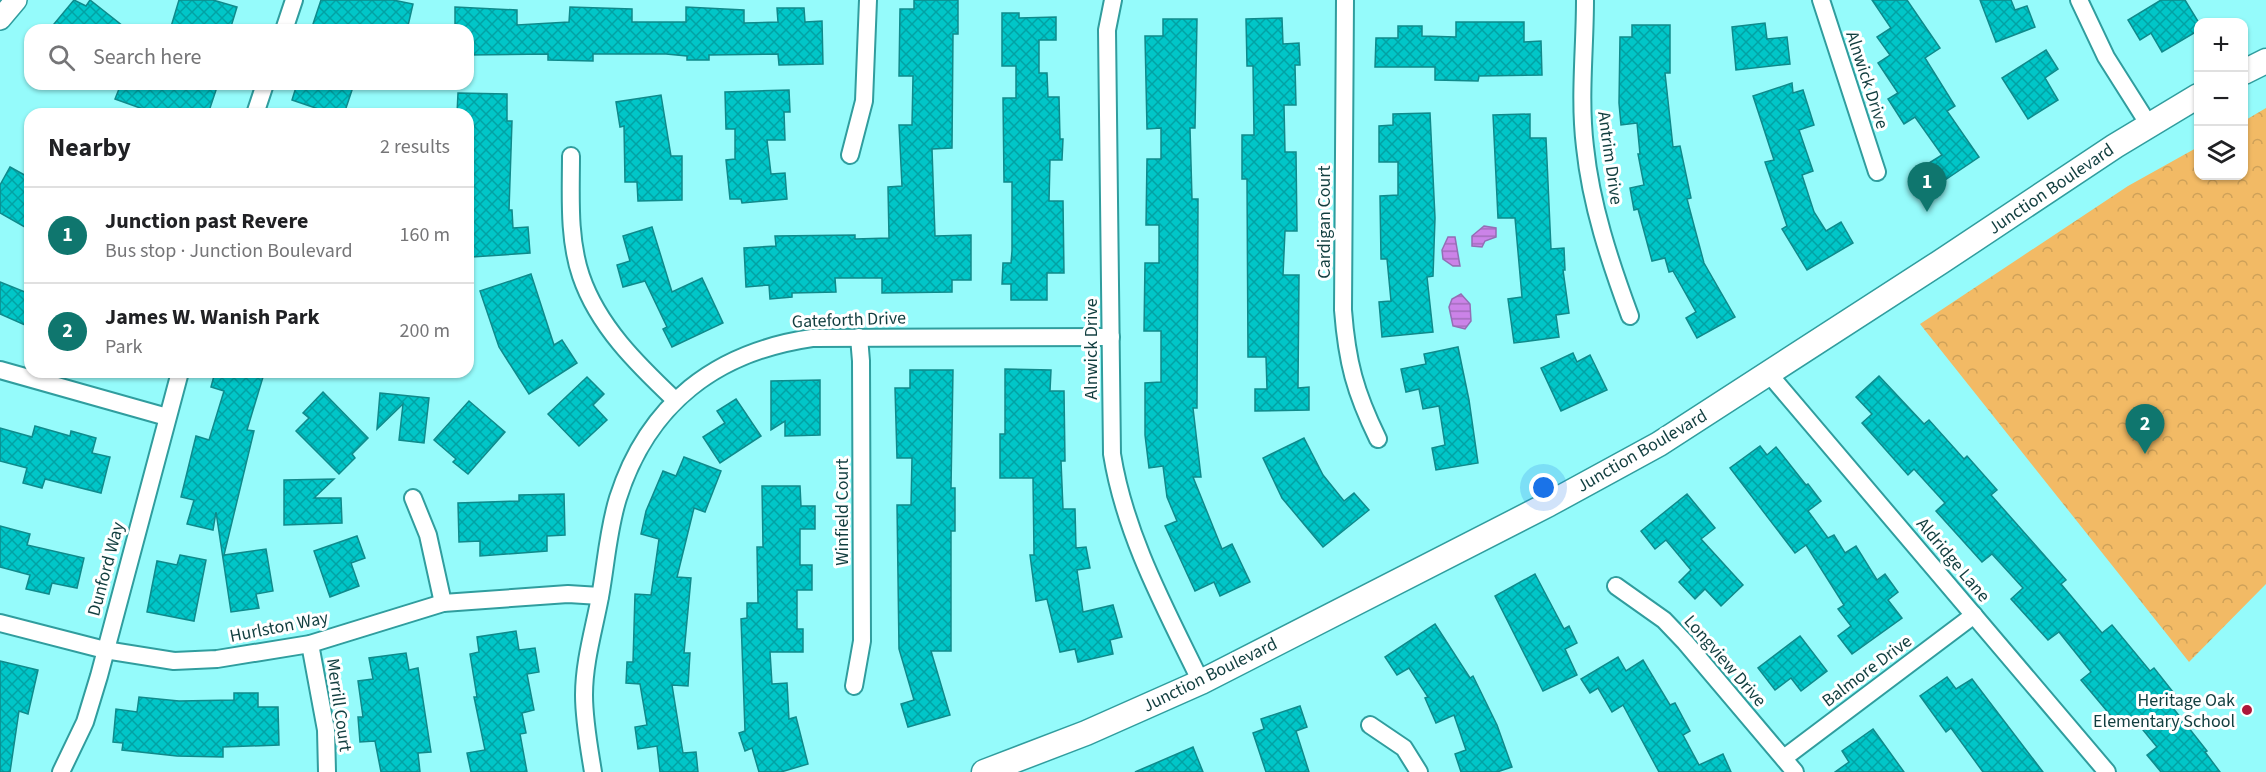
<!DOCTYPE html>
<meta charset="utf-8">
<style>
body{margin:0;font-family:"Source Sans 3",sans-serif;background:#f6f6f6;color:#202124}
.controls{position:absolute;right:18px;top:18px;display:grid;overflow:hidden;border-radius:12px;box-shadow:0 2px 4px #0004}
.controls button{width:54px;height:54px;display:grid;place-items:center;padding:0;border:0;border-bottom:2px solid #e0e0e0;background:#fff;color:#202124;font:30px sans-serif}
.you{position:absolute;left:1544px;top:488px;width:21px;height:21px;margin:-15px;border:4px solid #fff;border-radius:50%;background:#1a73e8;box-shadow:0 0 0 9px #1a73e833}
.badge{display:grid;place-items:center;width:39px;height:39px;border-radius:50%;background:#0f766e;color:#fff;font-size:20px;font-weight:700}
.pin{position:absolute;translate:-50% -50px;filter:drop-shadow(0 2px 3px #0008)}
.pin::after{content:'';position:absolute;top:32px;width:21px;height:18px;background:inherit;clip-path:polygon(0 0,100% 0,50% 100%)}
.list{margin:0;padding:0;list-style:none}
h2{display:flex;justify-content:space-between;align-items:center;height:78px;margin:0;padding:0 24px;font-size:26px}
h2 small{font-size:20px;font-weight:400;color:#757577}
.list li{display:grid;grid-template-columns:39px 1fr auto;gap:18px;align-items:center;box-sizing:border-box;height:96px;padding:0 24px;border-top:2px solid #e0e0e0}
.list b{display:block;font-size:22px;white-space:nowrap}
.list p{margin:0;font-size:20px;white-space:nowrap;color:#757577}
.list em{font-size:20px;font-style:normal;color:#757577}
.icon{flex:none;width:33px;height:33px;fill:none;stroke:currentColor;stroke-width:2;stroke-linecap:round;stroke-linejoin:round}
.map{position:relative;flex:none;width:2266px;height:772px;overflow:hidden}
.search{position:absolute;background:#fff;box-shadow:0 2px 4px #0004;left:24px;top:24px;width:450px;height:66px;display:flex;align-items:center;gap:15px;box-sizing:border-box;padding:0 21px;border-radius:18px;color:#757577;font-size:22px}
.panel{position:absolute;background:#fff;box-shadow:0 2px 4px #0004;left:24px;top:108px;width:450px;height:270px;border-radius:18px}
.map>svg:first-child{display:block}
</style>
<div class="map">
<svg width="2266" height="772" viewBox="0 0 2266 772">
<defs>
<pattern id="park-crowns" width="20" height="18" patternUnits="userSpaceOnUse" patternTransform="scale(1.5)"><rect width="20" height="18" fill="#f2ba65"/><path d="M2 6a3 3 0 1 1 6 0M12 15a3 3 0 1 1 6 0" fill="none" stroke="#cea159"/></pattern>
<pattern id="water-rules" width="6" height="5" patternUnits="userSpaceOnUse" patternTransform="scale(1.5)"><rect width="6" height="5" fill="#cb83e8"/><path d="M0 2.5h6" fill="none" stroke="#a36dbd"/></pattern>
<pattern id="building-cross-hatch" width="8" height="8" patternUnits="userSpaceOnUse" patternTransform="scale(1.5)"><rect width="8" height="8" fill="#01c6c8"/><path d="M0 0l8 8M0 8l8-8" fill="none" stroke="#02a2a4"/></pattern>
</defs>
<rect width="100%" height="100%" fill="#95fbfb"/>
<polygon fill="url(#park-crowns)" points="2266,108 2266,584 2189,662 1920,324 2128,186 2198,147 2198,176 2244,176 2244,121"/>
<g fill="url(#water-rules)" stroke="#936eb5" stroke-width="1.5">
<polygon points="1484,226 1496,228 1496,237 1485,241 1482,247 1472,246 1472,236"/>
<polygon points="1448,237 1455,237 1460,266 1453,266 1443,259 1442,250"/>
<polygon points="1461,294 1470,304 1471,321 1465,329 1453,326 1449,307 1452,299"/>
</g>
<g fill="url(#building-cross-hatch)" stroke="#0f8a8b" stroke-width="1.5">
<polygon points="74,0 86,6 90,0 128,30 49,30"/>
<polygon points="179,0 213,0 237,7 230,30 170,30"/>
<polygon points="321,0 393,0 413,4 407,30 322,30 312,27"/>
<polygon points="914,0 958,0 958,34 953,34 952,148 932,149 935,236 971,235 971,280 952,280 952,292 882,293 882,278 835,278 836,292 792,293 792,297 770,299 769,285 746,287 744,248 776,246 775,236 855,235 855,239 889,238 888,187 902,186 899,125 912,125 913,76 899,76 900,9 914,9"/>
<polygon points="1872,0 1907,0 1940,48 1925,58 1955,106 1947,111 1979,157 1942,182 1929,163 1942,155 1915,117 1904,124 1888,99 1898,93 1878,63 1890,55 1877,37 1891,28"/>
<polygon points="1980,0 2011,0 2015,10 2027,6 2035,27 1996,42"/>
<polygon points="2161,0 2185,0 2199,23 2199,30 2162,52 2151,33 2140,40 2128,20"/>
<polygon points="455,7 517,10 517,25 569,22 570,7 632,9 632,22 686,22 686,7 744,10 744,23 778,22 777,8 804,8 805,22 822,21 823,64 779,65 778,54 709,55 709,60 687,60 687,56 666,54 593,54 593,61 548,60 548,54 468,55 468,30 455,30"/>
<polygon points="1002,13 1019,13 1019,18 1056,17 1056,40 1039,40 1039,73 1047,73 1048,97 1059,97 1060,139 1063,139 1062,160 1050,160 1049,201 1063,201 1064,273 1047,273 1047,300 1011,300 1011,284 1002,284 1003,263 1011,263 1012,251 1012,182 1004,182 1003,98 1016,98 1016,66 1002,66"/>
<polygon points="1282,18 1283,44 1299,43 1300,65 1295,65 1296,105 1284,105 1285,152 1296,152 1297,231 1285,231 1283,275 1299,275 1298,388 1309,387 1309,410 1255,411 1255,389 1267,389 1266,357 1248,357 1247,179 1242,179 1242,135 1254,135 1253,66 1247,66 1246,19"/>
<polygon points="1163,19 1197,19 1195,128 1190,128 1192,199 1198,199 1197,408 1193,408 1201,477 1193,477 1222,549 1232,544 1250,582 1220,596 1214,582 1195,591 1165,526 1177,521 1167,497 1163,466 1149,468 1145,435 1145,383 1161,382 1161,331 1144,331 1145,263 1159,263 1159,225 1146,225 1147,159 1161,159 1161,128 1147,129 1145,36 1163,36"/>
<polygon points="1456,22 1524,22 1524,42 1541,41 1542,75 1479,76 1478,81 1435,80 1435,67 1375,67 1376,38 1398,38 1398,26 1422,26 1422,36 1456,37"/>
<polygon points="1765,23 1767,39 1787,37 1790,64 1736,70 1732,27"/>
<polygon points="1632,25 1670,25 1670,73 1665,73 1673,147 1680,146 1691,198 1687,199 1704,263 1735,317 1697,338 1686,318 1696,312 1673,271 1669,272 1665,258 1652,261 1638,209 1634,210 1630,188 1644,185 1638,154 1640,154 1637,123 1621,125 1619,103 1620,37 1632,37"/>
<polygon points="2046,50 2058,69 2045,78 2058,100 2028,119 2002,78"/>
<polygon points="1792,83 1793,93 1803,90 1814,125 1799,130 1813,171 1802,175 1814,212 1826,231 1841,222 1853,243 1807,270 1782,229 1787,226 1765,162 1774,160 1753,96"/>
<polygon points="121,84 218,84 208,114 157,114 115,99"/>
<polygon points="297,84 354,84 344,114 333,114 292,100"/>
<polygon points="789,90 790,112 784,112 785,140 767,140 771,174 785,173 787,199 742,203 741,199 730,199 726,160 735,159 735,129 726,129 725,92"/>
<polygon points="458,93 507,94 507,121 512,121 509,210 512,210 513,228 528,227 530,253 472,257 468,201 468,114 457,114"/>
<polygon points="661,95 671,156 682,156 682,200 638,201 637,182 625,182 624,126 620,127 616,102"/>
<polygon points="1430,113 1435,218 1433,276 1427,277 1433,332 1382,337 1379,302 1391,301 1387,259 1381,259 1380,196 1398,195 1398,162 1379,162 1379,126 1393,125 1393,114"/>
<polygon points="1530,114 1530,138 1546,138 1551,249 1564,248 1565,270 1563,270 1569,313 1556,315 1559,337 1514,343 1508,299 1522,297 1515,218 1498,218 1493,115"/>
<polygon points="10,167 30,178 30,230 0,213 0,185"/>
<polygon points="652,227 672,292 702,278 723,323 672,347 663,329 667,327 645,281 623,287 617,265 630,261 623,236"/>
<polygon points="531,274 554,345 562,340 577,363 529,394 499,347 480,291"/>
<polygon points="0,282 30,294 30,312 25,325 0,314"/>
<polygon points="1458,347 1469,400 1478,463 1436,470 1432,448 1445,445 1439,406 1423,409 1419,389 1406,392 1401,369 1426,364 1424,354"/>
<polygon points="1573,353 1577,362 1590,355 1607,390 1561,411 1541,368"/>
<polygon points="1005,369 1051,370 1050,391 1064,391 1065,461 1061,461 1063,509 1075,509 1076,548 1086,547 1090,568 1077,570 1083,612 1113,605 1122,637 1110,640 1113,654 1078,662 1075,649 1060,652 1047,599 1036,601 1030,555 1034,555 1033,478 1000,478 1000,434 1005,434"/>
<polygon points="910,370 953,370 951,488 955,488 955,531 951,531 951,651 931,651 950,715 908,727 901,704 914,700 899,649 897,505 911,505 912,458 897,458 895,388 910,388"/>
<polygon points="215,372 247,372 263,377 247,430 254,431 224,555 266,549 273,591 256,594 259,608 231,612 216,512 213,530 187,524 194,500 181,497 196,436 209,440 224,391 211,387"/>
<polygon points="1879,376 1924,424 1929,420 1964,459 1967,456 1997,490 1991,495 2066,580 2061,584 2102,633 2112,625 2150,671 2154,668 2181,702 2173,708 2207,751 2205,752 2220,772 2161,772 2147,755 2157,747 2134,719 2122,729 2081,680 2091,672 2059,632 2048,640 2011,599 2023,588 1992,554 1982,562 1936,511 1945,503 1914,469 1908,475 1862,423 1872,414 1856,397"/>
<polygon points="587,377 604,394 593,405 607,420 579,446 548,414"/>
<polygon points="820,380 820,435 785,436 785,421 771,430 771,381"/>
<polygon points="323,392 368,438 352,454 355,458 339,474 296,431 309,418 303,413"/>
<polygon points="380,393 429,398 424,443 399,440 403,404 377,429"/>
<polygon points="736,399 761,436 720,463 703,437 725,423 717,411"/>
<polygon points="469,401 505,432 468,474 453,462 456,459 434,440"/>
<polygon points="35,426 70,436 71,431 96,438 92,453 110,457 101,493 45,479 42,488 23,483 27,468 0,461 0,428 32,437"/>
<polygon points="1304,438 1323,475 1344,501 1354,493 1369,510 1323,547 1282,498 1263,458"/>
<polygon points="1760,446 1767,455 1776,447 1806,485 1808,484 1821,501 1808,511 1828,538 1834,535 1845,553 1856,546 1877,580 1885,574 1898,592 1888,600 1902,618 1852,654 1838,636 1851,626 1838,609 1844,605 1806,545 1795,553 1730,468"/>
<polygon points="684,457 721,471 705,512 694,508 677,577 691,578 684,653 690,653 688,686 672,685 683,753 696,752 698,772 660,772 657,746 638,749 635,727 647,725 640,684 626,683 627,662 633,662 635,594 651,595 659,539 641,534 646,511 663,471 676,476"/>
<polygon points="334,479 314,498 341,498 342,523 284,525 284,480"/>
<polygon points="762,486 800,486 801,506 815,506 815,529 800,529 800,565 812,565 812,590 797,590 797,629 803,629 803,652 770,652 772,684 787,683 789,719 796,717 808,764 781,772 759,772 752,748 745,751 739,733 745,731 741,619 747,618 747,603 758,603 757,547 763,547"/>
<polygon points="564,494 565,535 547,536 547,551 480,556 480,541 459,542 458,503 519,501 519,495"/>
<polygon points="1687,494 1715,528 1701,539 1743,585 1721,606 1705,589 1695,599 1679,582 1691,570 1666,540 1655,549 1641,531"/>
<polygon points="0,526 30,534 27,545 84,558 77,588 52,583 49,594 26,589 30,575 0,567"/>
<polygon points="357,536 365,558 351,563 359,586 330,597 314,551"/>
<polygon points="180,555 206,560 194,621 147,612 157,561 177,565"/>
<polygon points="1535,574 1564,629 1569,626 1577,643 1565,649 1577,675 1543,691 1495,596"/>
<polygon points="1435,624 1470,678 1473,676 1497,725 1512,767 1497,772 1461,772 1455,754 1466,750 1454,715 1436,723 1425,698 1428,697 1409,668 1397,675 1385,657"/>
<polygon points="516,631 519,650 535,648 539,672 527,674 534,710 522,713 526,733 520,734 527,772 471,772 467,753 485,750 474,697 477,697 470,654 479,652 477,637"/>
<polygon points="1800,636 1827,671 1801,691 1791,678 1775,690 1758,668"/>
<polygon points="406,653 409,670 418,668 431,752 418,753 420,772 381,772 375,741 360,742 358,717 363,717 358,681 373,679 369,658"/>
<polygon points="1618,657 1626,671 1643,660 1670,705 1675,703 1690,731 1683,735 1699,765 1723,754 1731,772 1659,772 1623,705 1612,712 1598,688 1590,693 1581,679"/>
<polygon points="0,661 38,670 28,714 19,711 10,772 0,772"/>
<polygon points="1947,677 1956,689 1972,679 2043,772 1983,772 1951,728 1946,732 1920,696"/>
<polygon points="234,693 258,693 258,707 278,707 279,745 223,747 223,757 177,756 122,750 123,743 113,742 116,709 137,712 139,697 179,701 234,700"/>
<polygon points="1300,706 1307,727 1296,731 1309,772 1266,772 1253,733 1264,729 1261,719"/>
<polygon points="1873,729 1904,772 1835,772 1849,762 1842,751"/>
<polygon points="1193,747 1203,772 1135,772"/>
</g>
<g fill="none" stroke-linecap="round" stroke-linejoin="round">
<defs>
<g id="minor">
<path d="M 1113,0 L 1107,30 L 1112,454 C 1125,535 1165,608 1201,682"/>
<path d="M 1345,0 L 1343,310 C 1347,362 1355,392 1378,439"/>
<path d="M 1585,0 C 1585,49 1579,98 1585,147 C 1591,205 1610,262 1630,316"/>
<polyline points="1821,0 1877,172"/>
<polyline points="2079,0 2106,57 2149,125"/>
<polyline points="284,30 294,0"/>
<polyline points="255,114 265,84"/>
<polyline points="850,155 864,101 868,0"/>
<path d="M 571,156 C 571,195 568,238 581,276 C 598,326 637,364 675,400"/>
<polyline points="0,370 167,417"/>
<polyline points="1769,374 2107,772"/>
<polyline points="413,498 428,535 443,603"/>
<polyline points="1616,586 1664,620 1685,642 1795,772"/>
<polyline points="0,623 105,650 174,661 217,659 310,644 443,603 568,594 600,596"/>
<polyline points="310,644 326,730 327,772"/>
<polyline points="854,686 862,641 861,361 859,337"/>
<polyline points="1370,725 1404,748 1419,772"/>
<polyline points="1784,758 1974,615"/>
<polyline points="61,772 85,722 99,676 180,372"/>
<path d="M 593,772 C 589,747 584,721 584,695 C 584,662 594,629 600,597 C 606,564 608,530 618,498 C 648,404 716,352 812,338 L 1111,337"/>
</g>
<polyline id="tertiary" points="0,19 16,0"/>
<g id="secondary">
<polyline points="2244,72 2266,61"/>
<polyline points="984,772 1086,733 1201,682 1549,504 1659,444 1939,263 2115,146 2198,96"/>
</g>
</defs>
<use href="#minor" stroke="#309d9e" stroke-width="20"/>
<use href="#tertiary" stroke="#309d9e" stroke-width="24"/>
<use href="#secondary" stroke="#309d9e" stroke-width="27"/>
<use href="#minor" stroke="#fff" stroke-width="16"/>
<use href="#tertiary" stroke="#fff" stroke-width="21"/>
<use href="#secondary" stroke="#fff" stroke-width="24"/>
</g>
<circle fill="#ac163a" stroke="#fff" stroke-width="2" cx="2247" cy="710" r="6"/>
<g text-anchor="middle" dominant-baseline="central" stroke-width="6" stroke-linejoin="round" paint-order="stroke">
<g font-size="18" fill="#113e3f" stroke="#fff">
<text transform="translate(1867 80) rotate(72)">Alnwick Drive</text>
<text transform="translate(1610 158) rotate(82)">Antrim Drive</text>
<text transform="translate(2051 189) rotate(-34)">Junction Boulevard</text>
<text transform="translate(1324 222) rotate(-90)">Cardigan Court</text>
<text transform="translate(849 320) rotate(-2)">Gateforth Drive</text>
<text transform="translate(1091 349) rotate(-90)">Alnwick Drive</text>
<text transform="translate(1642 451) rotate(-30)">Junction Boulevard</text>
<text transform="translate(842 512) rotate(-90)">Winfield Court</text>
<text transform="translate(1953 560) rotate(50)">Aldridge Lane</text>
<text transform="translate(106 569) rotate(-75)">Dunford Way</text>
<text transform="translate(279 627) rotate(-11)">Hurlston Way</text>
<text transform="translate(1725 661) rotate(49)">Longview Drive</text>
<text transform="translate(1867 671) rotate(-37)">Balmore Drive</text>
<text transform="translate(1210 675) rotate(-26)">Junction Boulevard</text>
<text transform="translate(339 705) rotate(82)">Merrill Court</text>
</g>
<g font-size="18" fill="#113e3f" stroke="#fff" text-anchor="end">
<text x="2235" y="700">Heritage Oak<tspan x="2235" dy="21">Elementary School</tspan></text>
</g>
</g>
</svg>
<div class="controls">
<button>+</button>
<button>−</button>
<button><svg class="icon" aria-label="layers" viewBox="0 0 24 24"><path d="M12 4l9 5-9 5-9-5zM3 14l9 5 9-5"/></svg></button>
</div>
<div class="you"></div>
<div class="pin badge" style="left:1927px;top:212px">1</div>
<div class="pin badge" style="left:2145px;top:454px">2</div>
<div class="search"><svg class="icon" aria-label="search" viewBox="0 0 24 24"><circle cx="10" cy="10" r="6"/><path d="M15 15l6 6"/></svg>Search here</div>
<section class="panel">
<h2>Nearby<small>2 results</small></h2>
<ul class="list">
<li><span class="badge">1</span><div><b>Junction past Revere</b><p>Bus stop · Junction Boulevard</p></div><em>160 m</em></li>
<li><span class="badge">2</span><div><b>James W. Wanish Park</b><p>Park</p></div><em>200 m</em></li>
</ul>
</section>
</div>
